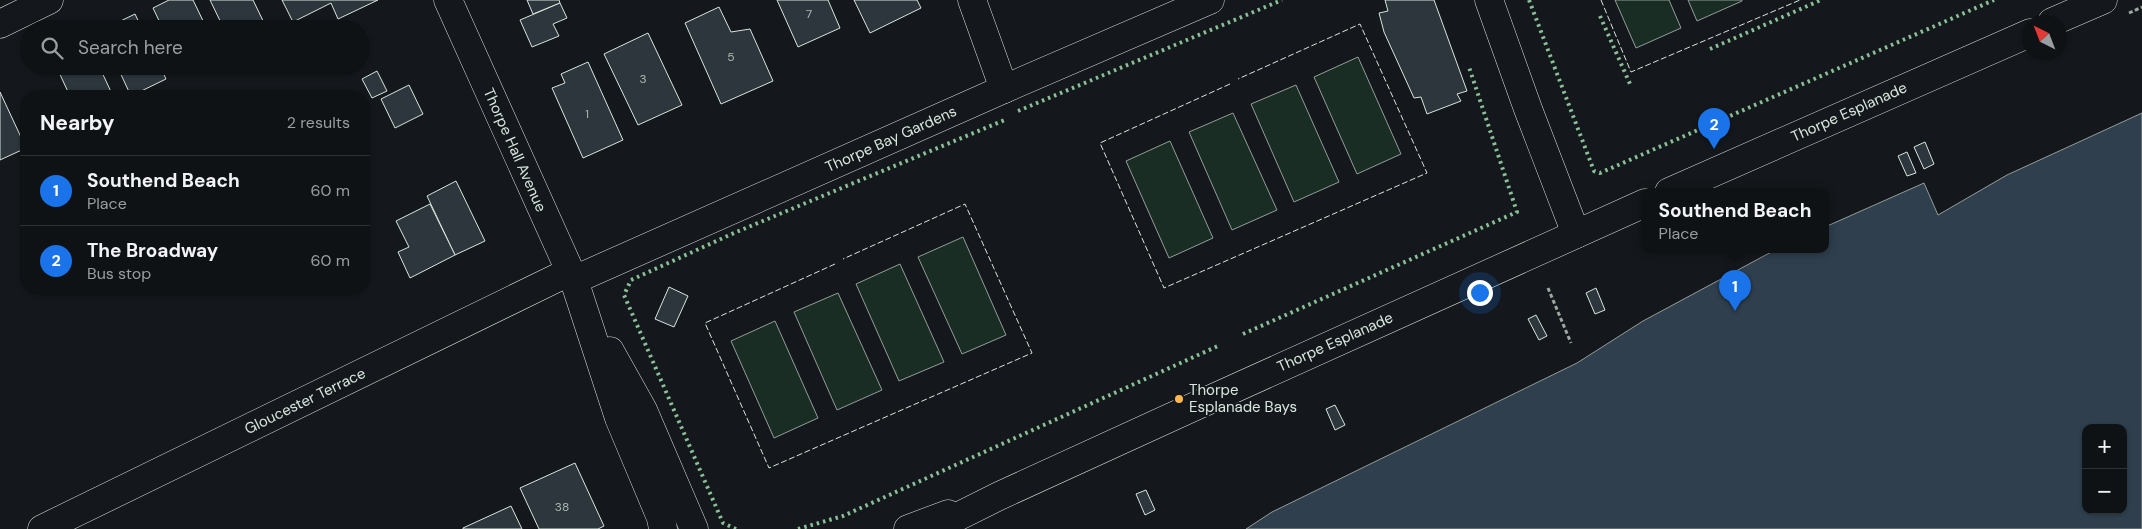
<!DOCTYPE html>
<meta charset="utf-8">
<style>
body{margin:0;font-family:"DM Sans",sans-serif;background:#181b1e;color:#f1f3f6}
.controls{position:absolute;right:15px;bottom:15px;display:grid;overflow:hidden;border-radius:10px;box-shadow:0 1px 4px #0004}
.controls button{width:45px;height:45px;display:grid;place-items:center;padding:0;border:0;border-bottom:1px solid #2f3234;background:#0f1215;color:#f1f3f6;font:25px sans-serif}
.compass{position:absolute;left:2022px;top:15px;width:45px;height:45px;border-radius:50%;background:#0f1215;box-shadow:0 1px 4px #0004;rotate:318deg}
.you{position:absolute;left:1479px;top:292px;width:18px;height:18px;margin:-12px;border:4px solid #fff;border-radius:50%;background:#1a73e8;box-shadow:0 0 0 8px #1a73e833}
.badge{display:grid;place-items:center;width:32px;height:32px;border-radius:50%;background:#1a73e8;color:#fff;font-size:16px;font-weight:700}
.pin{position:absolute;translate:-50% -41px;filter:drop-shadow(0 1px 2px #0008)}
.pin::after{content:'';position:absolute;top:26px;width:18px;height:15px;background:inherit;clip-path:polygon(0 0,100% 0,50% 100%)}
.popup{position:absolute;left:1641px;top:188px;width:188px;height:65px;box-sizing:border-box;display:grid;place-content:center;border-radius:10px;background:#0f1215;filter:drop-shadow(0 1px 4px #0005);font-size:16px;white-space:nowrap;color:#9b9ea0}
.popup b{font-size:19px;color:#f1f3f6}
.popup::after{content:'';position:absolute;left:50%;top:100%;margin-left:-10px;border:10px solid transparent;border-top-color:#0f1215}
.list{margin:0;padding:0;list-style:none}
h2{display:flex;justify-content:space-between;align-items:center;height:65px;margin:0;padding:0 20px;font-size:21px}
h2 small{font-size:16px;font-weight:400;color:#9b9ea0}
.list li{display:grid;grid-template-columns:32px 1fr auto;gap:15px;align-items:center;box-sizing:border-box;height:70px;padding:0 20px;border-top:1px solid #2f3234}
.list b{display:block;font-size:19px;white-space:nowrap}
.list p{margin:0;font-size:16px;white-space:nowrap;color:#9b9ea0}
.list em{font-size:16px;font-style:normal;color:#9b9ea0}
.icon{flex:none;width:28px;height:28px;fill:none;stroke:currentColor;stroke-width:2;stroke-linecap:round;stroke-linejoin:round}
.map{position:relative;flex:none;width:2142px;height:529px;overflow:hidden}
.search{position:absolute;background:#0f1215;box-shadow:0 1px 4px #0004;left:20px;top:20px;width:350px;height:55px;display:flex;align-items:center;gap:12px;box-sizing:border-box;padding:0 18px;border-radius:28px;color:#9b9ea0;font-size:19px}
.panel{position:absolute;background:#0f1215;box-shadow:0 1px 4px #0004;left:20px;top:90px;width:350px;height:205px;border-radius:20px}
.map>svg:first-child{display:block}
</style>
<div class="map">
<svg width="2142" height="529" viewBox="0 0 2142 529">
<rect width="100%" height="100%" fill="#14181c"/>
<g fill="#1a2d24" stroke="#939e99">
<polygon points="1615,0 1669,0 1681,28 1636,48"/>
<polygon points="1688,0 1742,0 1742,1 1697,21"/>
<polygon points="1358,57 1401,154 1357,174 1314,77"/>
<polygon points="1296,85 1339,182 1294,202 1251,104"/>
<polygon points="1233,113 1277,210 1232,230 1189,132"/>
<polygon points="1170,141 1213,238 1169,258 1126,161"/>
<polygon points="963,237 1006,335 962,354 918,257"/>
<polygon points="900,264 944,362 899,381 856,284"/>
<polygon points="838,293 882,390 837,410 794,312"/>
<polygon points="775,321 818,418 774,438 731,341"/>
</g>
<path fill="#2f3f4d" stroke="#939e99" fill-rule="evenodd" d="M 2142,113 L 2142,529 L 1246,529 L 1272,512 L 1577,363 L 1643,321 L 1775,250 L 1825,250 L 1825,227 L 1924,183 L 1938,215 L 2007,175 ZM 2086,428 L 2123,428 L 2123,510 L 2086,510 Z"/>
<g fill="#2c363c" stroke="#d8e6dc">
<polygon points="169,0 193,0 207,29 163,29 153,8"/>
<polygon points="210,0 253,0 267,29 224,29"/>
<polygon points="282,0 378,0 338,19 331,3 293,22"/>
<polygon points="527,0 559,0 560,3 533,14"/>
<polygon points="777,0 828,0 840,28 798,47"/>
<polygon points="854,0 917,0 921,8 870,33"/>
<polygon points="1385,0 1434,0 1467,91 1457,94 1461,101 1427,114 1421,97 1414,98 1384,32 1379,13 1388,11"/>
<polygon points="560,3 567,18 553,24 559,36 532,47 520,20"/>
<polygon points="719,7 731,32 750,29 773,81 721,104 685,23"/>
<polygon points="135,14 142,29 104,29"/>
<polygon points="648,33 682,105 638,125 604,54"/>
<polygon points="588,62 623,140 583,158 552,88 565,83 561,74"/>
<polygon points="56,66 99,66 113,96 70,96"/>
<polygon points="117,66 160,66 166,79 131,96"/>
<polygon points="181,66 198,66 184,73"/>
<polygon points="377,71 387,91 372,98 362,79"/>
<polygon points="409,85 423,114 395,128 381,99"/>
<polygon points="0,92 26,148 0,160"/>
<polygon points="1925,142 1934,164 1924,169 1914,147"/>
<polygon points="1907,152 1916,173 1907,176 1898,156"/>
<polygon points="456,181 485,241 455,255 427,196"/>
<polygon points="430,204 455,255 410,278 398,252 409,247 396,221"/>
<polygon points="669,287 688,296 674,327 655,319"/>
<polygon points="1596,288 1605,310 1595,314 1586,293"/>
<polygon points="1536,315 1547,336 1539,340 1528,319"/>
<polygon points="1335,405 1345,425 1335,430 1326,409"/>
<polygon points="575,463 604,526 598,529 539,529 520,488"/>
<polygon points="1146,490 1155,510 1145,515 1136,494"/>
<polygon points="511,506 522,529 463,529 463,528"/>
</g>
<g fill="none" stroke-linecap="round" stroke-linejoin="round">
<defs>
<g id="minor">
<polyline points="972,0 1004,89"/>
<polyline points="0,24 49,0"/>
<polyline points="574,280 1004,89 1210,0"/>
<polyline points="42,529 569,272"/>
</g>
<g id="tertiary">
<polyline points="448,0 574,280 619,418 661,518 663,529"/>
<polyline points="1489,0 1528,109 1576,234"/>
<polyline points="610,351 643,410 694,529"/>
</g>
<g id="secondary">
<polyline points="2052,22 2103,0"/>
<polyline points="1669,192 2030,33"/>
<polyline points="908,529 948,514"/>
<polyline points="933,529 999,496 1189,409 1645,203"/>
</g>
</defs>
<use href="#minor" stroke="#d8e6dc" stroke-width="29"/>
<use href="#tertiary" stroke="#d8e6dc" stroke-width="29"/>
<use href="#secondary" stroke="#d8e6dc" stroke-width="29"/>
<g stroke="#9da8a2" stroke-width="3" stroke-dasharray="4 2.5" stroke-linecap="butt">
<polyline points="2129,13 2142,7"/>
<polyline points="1548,288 1571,343"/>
</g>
<use href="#minor" stroke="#14181c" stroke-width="28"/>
<use href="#tertiary" stroke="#14181c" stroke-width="28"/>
<use href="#secondary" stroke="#14181c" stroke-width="28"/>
<g stroke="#8ac095" stroke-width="4" stroke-dasharray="2.5 4" stroke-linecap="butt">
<polyline points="1529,0 1594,171 1600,173 1994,0"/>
<polyline points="1600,16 1630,84"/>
<polyline points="1710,49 1821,0"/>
<polyline points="1018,111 1282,0"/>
<polyline points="1243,334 1517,212 1469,67"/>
<polyline points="736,529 723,523 624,295 631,280 734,233 1007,119"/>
<polyline points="798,529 843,516 1218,346"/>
</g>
<g stroke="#d8e6dc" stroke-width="1" stroke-dasharray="6 2.5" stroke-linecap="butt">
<polyline points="1601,0 1631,72 1800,0"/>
<polyline points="1230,84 1100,143 1164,288 1427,173 1360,24 1238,79"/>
<polyline points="835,264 705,323 769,468 1032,353 965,204 843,259"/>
</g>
</g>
<circle fill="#ffb74d" stroke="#14181c" stroke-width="2" cx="1179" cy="399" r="5"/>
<g text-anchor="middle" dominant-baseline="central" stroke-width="4" stroke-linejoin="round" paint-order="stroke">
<g font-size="12" fill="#adbab4">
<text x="809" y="14">7</text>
<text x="731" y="57">5</text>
<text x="643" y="79">3</text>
<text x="587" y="114">1</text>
<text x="562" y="507">38</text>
</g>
<g font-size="15" fill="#d8e6dc" stroke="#14181c">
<text transform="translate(1849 112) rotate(-24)">Thorpe Esplanade</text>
<text transform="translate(891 139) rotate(-24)">Thorpe Bay Gardens</text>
<text transform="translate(515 150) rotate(66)">Thorpe Hall Avenue</text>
<text transform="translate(1335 342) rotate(-24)">Thorpe Esplanade</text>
<text transform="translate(305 401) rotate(-26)">Gloucester Terrace</text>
</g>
<g font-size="15" fill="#d8e6dc" stroke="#14181c" text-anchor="start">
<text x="1189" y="390">Thorpe<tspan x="1189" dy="17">Esplanade Bays</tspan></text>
</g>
</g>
</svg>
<div class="controls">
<button>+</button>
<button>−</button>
</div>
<svg class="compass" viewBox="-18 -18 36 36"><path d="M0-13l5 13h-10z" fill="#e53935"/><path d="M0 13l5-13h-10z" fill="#9b9ea0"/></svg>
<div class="you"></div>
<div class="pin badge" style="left:1735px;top:311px">1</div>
<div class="popup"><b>Southend Beach</b>Place</div>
<div class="pin badge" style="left:1714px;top:149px">2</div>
<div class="search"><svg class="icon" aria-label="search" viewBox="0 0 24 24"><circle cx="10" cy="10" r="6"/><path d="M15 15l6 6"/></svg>Search here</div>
<section class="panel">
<h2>Nearby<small>2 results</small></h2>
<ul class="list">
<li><span class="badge">1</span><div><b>Southend Beach</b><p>Place</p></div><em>60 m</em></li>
<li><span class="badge">2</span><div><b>The Broadway</b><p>Bus stop</p></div><em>60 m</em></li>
</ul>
</section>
</div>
